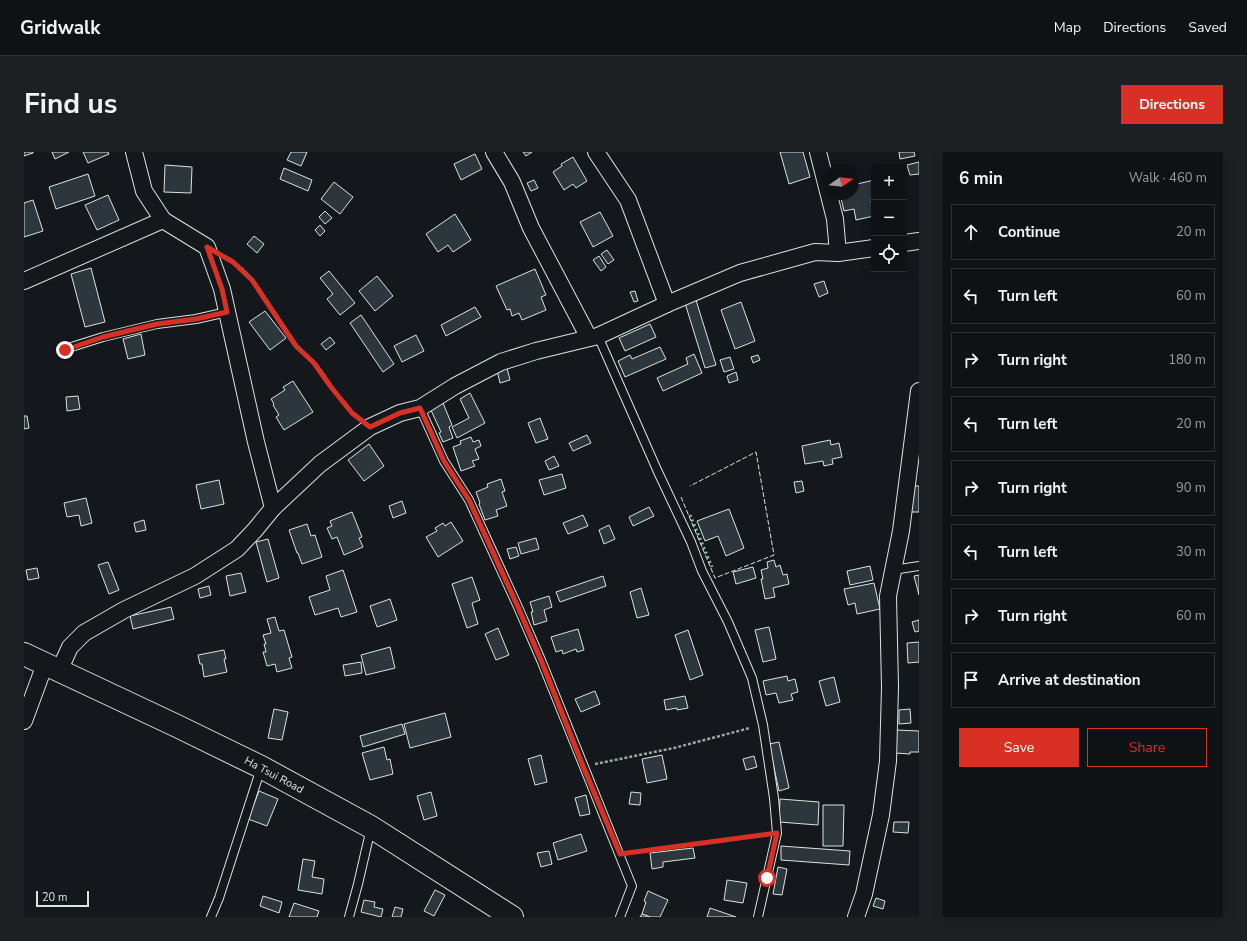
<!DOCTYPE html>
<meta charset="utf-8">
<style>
body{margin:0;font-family:"Nunito Sans",sans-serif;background:#1d2022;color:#f1f3f6}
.controls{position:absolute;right:12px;top:12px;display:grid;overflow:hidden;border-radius:0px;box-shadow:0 2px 10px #0003}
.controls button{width:36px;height:36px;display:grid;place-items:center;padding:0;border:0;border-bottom:1px solid #2f3234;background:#0f1215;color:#f1f3f6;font:20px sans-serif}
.compass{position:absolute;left:799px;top:12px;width:36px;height:36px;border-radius:50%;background:#0f1215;box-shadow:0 2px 10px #0003;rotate:76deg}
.scale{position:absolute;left:12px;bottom:10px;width:53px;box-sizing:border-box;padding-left:4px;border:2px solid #d8e6dc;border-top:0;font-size:11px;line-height:14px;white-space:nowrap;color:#d8e6dc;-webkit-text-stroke:3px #14181c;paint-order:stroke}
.stop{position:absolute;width:12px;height:12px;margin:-9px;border:3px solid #d93025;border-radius:50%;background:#fff}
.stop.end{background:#d93025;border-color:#fff;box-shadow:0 1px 4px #0008}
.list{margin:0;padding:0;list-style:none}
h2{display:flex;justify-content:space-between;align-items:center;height:52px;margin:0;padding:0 16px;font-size:17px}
h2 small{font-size:13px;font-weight:400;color:#9b9ea0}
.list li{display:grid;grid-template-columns:26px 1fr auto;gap:12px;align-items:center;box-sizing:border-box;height:56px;margin:0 8px 8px;padding:0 8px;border:1px solid #2f3234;border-radius:0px}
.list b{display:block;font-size:15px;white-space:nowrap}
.list em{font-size:13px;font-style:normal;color:#9b9ea0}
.actions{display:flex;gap:8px;padding:12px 16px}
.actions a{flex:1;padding:9px 0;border:1px solid #d93025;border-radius:0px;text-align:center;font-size:14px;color:#d93025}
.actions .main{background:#d93025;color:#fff}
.icon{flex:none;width:22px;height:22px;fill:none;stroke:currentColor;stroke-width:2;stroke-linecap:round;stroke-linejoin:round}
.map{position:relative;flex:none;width:895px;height:765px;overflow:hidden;border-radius:0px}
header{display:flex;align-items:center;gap:24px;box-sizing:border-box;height:56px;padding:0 20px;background:#0f1215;border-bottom:1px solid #2f3234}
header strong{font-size:19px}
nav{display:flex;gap:22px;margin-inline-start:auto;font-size:14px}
.intro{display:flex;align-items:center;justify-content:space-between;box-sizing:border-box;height:96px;padding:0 24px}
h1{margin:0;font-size:28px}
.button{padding:10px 18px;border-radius:0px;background:#d93025;color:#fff;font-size:14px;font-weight:700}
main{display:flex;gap:24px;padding:0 24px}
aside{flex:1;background:#0f1215;border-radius:0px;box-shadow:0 2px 10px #0003}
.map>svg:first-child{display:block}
</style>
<header>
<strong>Gridwalk</strong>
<nav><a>Map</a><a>Directions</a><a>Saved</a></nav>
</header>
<div class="intro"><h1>Find us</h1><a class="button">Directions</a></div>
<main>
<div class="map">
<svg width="895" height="765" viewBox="0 0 895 765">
<rect width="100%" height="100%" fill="#14181c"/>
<g fill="#2c363c" stroke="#d8e6dc">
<polygon points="0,0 9,0 9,1 0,4"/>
<polygon points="28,0 45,0 31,7"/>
<polygon points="59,0 84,0 85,2 64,11"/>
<polygon points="267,0 283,0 277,14 263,8"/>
<polygon points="499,0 508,0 502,4"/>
<polygon points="756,0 779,0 786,25 765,32"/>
<polygon points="875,0 890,0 891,4 876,7"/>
<polygon points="451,2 458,17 437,28 430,12"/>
<polygon points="549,5 563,29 552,36 549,32 540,38 529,20 538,14 537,12"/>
<polygon points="895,10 895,22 886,23 883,13"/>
<polygon points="141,13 168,15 167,41 140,40"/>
<polygon points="260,16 288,28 284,39 256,27"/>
<polygon points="64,22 71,44 32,57 25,35"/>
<polygon points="510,28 514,36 507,39 503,31"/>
<polygon points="850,28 850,48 847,49 850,64 832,68 830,57 820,59 816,42 829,42 829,33"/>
<polygon points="310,30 329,45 316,62 297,47"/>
<polygon points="84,43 95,68 73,78 61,53"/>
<polygon points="9,48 19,79 0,85 0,51"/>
<polygon points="301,59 308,66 301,72 295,65"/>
<polygon points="576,60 589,84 569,95 556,70"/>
<polygon points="431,62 447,88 429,100 424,93 414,100 402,82"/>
<polygon points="296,73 301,79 296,84 291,78"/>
<polygon points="230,84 240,92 233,101 223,92"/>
<polygon points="583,98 590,108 584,112 577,102"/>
<polygon points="575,104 582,115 577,119 569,108"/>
<polygon points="67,116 81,170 61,175 47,122"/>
<polygon points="511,117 522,143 517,145 522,158 498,168 495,161 488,164 486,157 483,158 472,134"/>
<polygon points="305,119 331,151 316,163 303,147 309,142 296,126"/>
<polygon points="353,124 369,144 351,159 335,139"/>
<polygon points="800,129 804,141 795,145 790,132"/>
<polygon points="611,139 614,149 610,150 606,140"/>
<polygon points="672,148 692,213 681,216 661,151"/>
<polygon points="717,150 731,189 711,197 697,158"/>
<polygon points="451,155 457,165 422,184 417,173"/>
<polygon points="241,159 262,186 246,198 225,170"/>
<polygon points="337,163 370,212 359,220 326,171"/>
<polygon points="626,172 632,185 601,199 595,186"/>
<polygon points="117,182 121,203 104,207 99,187"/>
<polygon points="392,183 400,199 378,210 370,194"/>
<polygon points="306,185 311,191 302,198 297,192"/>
<polygon points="636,195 642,207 601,225 594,209 606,203 608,207"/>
<polygon points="670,202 678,221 639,239 633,226 664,212 662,206"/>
<polygon points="734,203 736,208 729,211 727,205"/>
<polygon points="706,205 710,217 700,220 696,208"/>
<polygon points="483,216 486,228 476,231 473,218"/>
<polygon points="712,220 714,228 705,231 703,224"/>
<polygon points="269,229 289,260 260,278 252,265 255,263 249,253 250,252 247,247 261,238 259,235"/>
<polygon points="446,241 461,271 433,286 428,275 445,266 436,247"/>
<polygon points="54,244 56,257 43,259 42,245"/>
<polygon points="419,251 428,273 425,275 429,286 419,290 415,281 417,280 406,256"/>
<polygon points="0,264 3,264 5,276 0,277"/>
<polygon points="516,266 524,287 512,291 504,271"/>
<polygon points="563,283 567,291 549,299 545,291"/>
<polygon points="447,285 449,290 455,288 457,294 451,297 455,307 448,309 451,314 437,319 429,295 437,292 436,289"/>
<polygon points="806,288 807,293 815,291 818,305 808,307 809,312 800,314 799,309 781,312 778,294"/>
<polygon points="345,292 360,314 340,329 324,308"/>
<polygon points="530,304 535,314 525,318 521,309"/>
<polygon points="538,322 542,336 520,343 515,328"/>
<polygon points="477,327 481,339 478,340 483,354 472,358 474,364 461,368 455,352 456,351 452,340 464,335 463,332"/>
<polygon points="195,328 200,352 177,357 172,333"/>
<polygon points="778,329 780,339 772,341 770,330"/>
<rect x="887" y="334" width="8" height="26"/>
<polygon points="62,346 68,371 57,374 55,363 43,365 40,351"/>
<polygon points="378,349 382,361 369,366 365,354"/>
<polygon points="625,355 630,364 609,374 605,365"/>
<polygon points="705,357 720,396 702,404 694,384 681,389 673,369"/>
<polygon points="328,360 338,385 335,386 339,395 320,403 313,385 308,387 303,376 308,374 306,369"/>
<polygon points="559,363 564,374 544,382 539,371"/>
<polygon points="120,368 122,378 112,380 110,371"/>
<polygon points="427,370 439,389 414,405 402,385 413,379 411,376 419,371 421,374"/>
<polygon points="283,372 287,384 291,383 298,405 278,412 274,401 273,401 265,378"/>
<polygon points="585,373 591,387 580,392 575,378"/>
<polygon points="512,386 515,397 497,402 494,391"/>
<polygon points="244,387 255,426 243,430 232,390"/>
<polygon points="492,395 495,404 486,407 483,397"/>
<polygon points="750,408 752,415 756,413 759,423 763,422 765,432 749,436 751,445 741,447 737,427 739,427 737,418 744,416 743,410"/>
<polygon points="84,410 95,438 85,442 74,413"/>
<polygon points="846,414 849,428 826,433 823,419"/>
<polygon points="729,415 732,426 712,432 709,420"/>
<polygon points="13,416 15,426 4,428 2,418"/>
<polygon points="319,418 333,460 317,465 314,456 291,463 285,445 306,438 302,424"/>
<polygon points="217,421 222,440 206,444 202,424"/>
<polygon points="895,423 895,443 890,424"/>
<polygon points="579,424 582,434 536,450 532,440"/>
<polygon points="448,425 456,448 448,451 454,472 443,476 428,432"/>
<polygon points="850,431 856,457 833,462 831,451 824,453 820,437"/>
<polygon points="185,434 187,443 176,446 174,437"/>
<polygon points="617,436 625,463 613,466 606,440"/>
<polygon points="525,444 528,455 520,458 523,469 510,473 507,460 509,460 506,450"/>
<polygon points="366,447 373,468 353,475 346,454"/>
<polygon points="147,455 150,467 109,477 106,464"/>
<polygon points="251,465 255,479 260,478 268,505 265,506 268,516 253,520 251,512 243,514 239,500 242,500 240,492 242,492 239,483 247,481 243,467"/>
<polygon points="895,468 895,479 891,480 888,470"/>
<polygon points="745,475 752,507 739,510 731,478"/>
<polygon points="474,476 485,503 472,508 461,482"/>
<polygon points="554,477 560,498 553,500 552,497 539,502 538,498 532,500 527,485"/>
<polygon points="664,478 679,523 666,528 651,483"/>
<polygon points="895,490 895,510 884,511 883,491"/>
<polygon points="366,495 371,516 342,523 337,503"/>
<polygon points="200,498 202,507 200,507 203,520 180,525 178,512 176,512 174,503"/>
<polygon points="337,510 338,521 321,524 319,513"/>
<polygon points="763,524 764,529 771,527 774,540 767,542 769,548 755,551 752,541 742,543 739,529"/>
<polygon points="810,525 816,550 802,554 795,529"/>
<polygon points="571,539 576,552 557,560 551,547"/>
<polygon points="661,544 664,556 653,558 653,556 642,558 640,548"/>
<polygon points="250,557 264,560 258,588 244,586"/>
<polygon points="886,557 887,571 875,572 875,558"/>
<polygon points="421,561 427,585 386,596 380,572"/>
<polygon points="378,572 381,582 339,595 336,584"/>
<polygon points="872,578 895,579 895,600 886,600 886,602 871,601"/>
<polygon points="755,590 765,636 755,639 745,592"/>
<polygon points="360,595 363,608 366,607 369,622 346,628 338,601"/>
<polygon points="517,603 523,630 511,633 504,607"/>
<polygon points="638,603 643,627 623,631 618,607"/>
<polygon points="730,604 733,615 722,618 719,607"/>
<polygon points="235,639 254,647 243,674 224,667"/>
<polygon points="407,640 413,664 400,668 393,644"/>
<polygon points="607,640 617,641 616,653 605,652"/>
<polygon points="562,643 566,662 556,664 551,646"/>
<polygon points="756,647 795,650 794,673 755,670"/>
<polygon points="799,653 820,653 819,694 799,694"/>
<polygon points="870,670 885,670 884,681 869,680"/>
<polygon points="557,682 563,699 534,708 529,691"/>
<polygon points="757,694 826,699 825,713 757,708"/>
<polygon points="669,696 671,706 639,710 639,715 628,717 626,701"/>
<polygon points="525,699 528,712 517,715 513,701"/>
<polygon points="279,707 291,709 288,725 300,727 298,742 274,738"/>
<polygon points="754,715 763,717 758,743 749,742"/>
<polygon points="703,728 723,731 719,751 700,748"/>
<polygon points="411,738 421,743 410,764 400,759"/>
<polygon points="624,739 644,748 636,765 626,765 618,762 622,750 620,749"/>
<polygon points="239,744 258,750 255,761 236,754"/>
<polygon points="852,746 861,749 859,757 849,754"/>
<polygon points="340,748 351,750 350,755 359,757 357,765 337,760"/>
<polygon points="270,751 295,759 293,765 265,765"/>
<polygon points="371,755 379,757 377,765 368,765"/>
<polygon points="686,756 712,765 683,765"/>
<polygon points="618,762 626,765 616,765"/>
</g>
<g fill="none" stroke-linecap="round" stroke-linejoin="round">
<defs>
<g id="lane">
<polyline points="574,184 634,320 667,390 678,419 704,470 728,526 739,573 750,646 753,681 734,765"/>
<polyline points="41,197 79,185 133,172 172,167 203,160"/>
<polyline points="396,256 420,309 445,348 494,455 517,508 608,734 596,765"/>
<polyline points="869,418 895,414"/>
<polyline points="187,765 195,746 237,616"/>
<polyline points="325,765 334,732 347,676"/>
</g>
<g id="street">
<polyline points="470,0 488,30 507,76 565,186"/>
<polyline points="572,0 604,48 643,152"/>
<polyline points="794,0 811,67 814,101"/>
<polyline points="880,91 895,89"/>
<polyline points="0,129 139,68"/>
<polyline points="249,356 296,312 346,275 376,261 396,256 431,234 477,210 512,199 574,184 643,152 716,121 791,100 814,101 850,96"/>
<polyline points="35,519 46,495 60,481 100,458 171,424 213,397 231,378 249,356 232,290 198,137 183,95 139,68 120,39 110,0"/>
<polyline points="0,569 21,512"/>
<polyline points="832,765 840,742 857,663 864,609 866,535 864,444 877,379 895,239"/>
</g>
<polyline id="secondary" points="0,502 153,574 237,615 347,675 488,765"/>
</defs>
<use href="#lane" stroke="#d8e6dc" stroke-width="10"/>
<use href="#street" stroke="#d8e6dc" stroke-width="18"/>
<use href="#secondary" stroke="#d8e6dc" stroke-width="24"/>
<g stroke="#9da8a2" stroke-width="2.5" stroke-dasharray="3 2" stroke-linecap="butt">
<path d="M 205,107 C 234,123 251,168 271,194 C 277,200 284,204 290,210 C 305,227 315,251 334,265"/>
<polyline points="571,612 650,596 726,576"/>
<polyline points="608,700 740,683"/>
</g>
<use href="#lane" stroke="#14181c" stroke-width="8"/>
<use href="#street" stroke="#14181c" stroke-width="16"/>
<use href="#secondary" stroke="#14181c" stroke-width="22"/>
<polyline stroke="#8ac095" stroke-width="3" stroke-dasharray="2 3" stroke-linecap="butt" points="666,363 688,415"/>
<polyline stroke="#d8e6dc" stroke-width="1" stroke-dasharray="5 2" stroke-linecap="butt" points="657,345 691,426 750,403 732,300 666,334"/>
</g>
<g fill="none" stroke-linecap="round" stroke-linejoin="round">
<polyline stroke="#d93025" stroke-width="5" points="41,198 79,185 133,172 172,167 203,160 198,137 183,95 209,110 228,128 272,194 290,211 307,235 328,261 346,275 376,261 396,256 420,309 445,348 494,455 517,508 559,614 596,702 753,681 743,726"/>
</g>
<g text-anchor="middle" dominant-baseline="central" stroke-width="3" stroke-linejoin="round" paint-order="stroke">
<g font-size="11" fill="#d8e6dc" stroke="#14181c">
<text transform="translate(250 623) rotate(28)">Ha Tsui Road</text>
</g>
</g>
</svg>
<div class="controls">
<button>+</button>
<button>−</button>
<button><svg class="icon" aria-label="locate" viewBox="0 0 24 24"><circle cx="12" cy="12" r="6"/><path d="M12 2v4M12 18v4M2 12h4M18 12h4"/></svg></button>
</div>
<svg class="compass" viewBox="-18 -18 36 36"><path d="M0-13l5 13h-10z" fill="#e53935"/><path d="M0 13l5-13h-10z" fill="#9b9ea0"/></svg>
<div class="scale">20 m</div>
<div class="stop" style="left:743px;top:726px"></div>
<div class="stop end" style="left:41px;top:198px"></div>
</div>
<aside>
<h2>6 min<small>Walk · 460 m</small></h2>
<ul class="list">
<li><svg class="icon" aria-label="ahead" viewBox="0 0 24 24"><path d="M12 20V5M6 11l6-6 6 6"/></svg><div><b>Continue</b></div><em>20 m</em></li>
<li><svg class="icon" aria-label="left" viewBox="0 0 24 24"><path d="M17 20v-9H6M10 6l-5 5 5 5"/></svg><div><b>Turn left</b></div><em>60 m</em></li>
<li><svg class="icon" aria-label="right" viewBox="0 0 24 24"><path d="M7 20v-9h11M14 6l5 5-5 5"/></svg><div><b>Turn right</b></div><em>180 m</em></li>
<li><svg class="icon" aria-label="left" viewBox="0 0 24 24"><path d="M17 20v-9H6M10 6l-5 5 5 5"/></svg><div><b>Turn left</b></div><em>20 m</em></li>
<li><svg class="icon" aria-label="right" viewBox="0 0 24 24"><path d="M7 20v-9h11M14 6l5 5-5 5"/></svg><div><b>Turn right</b></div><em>90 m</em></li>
<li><svg class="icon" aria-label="left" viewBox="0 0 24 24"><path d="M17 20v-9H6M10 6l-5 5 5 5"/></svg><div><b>Turn left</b></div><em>30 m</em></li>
<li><svg class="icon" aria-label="right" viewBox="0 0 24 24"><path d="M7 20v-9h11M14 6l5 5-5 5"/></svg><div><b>Turn right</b></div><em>60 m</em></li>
<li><svg class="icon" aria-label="arrive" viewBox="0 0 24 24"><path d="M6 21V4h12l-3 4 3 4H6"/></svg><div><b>Arrive at destination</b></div></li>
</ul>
<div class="actions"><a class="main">Save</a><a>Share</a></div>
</aside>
</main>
